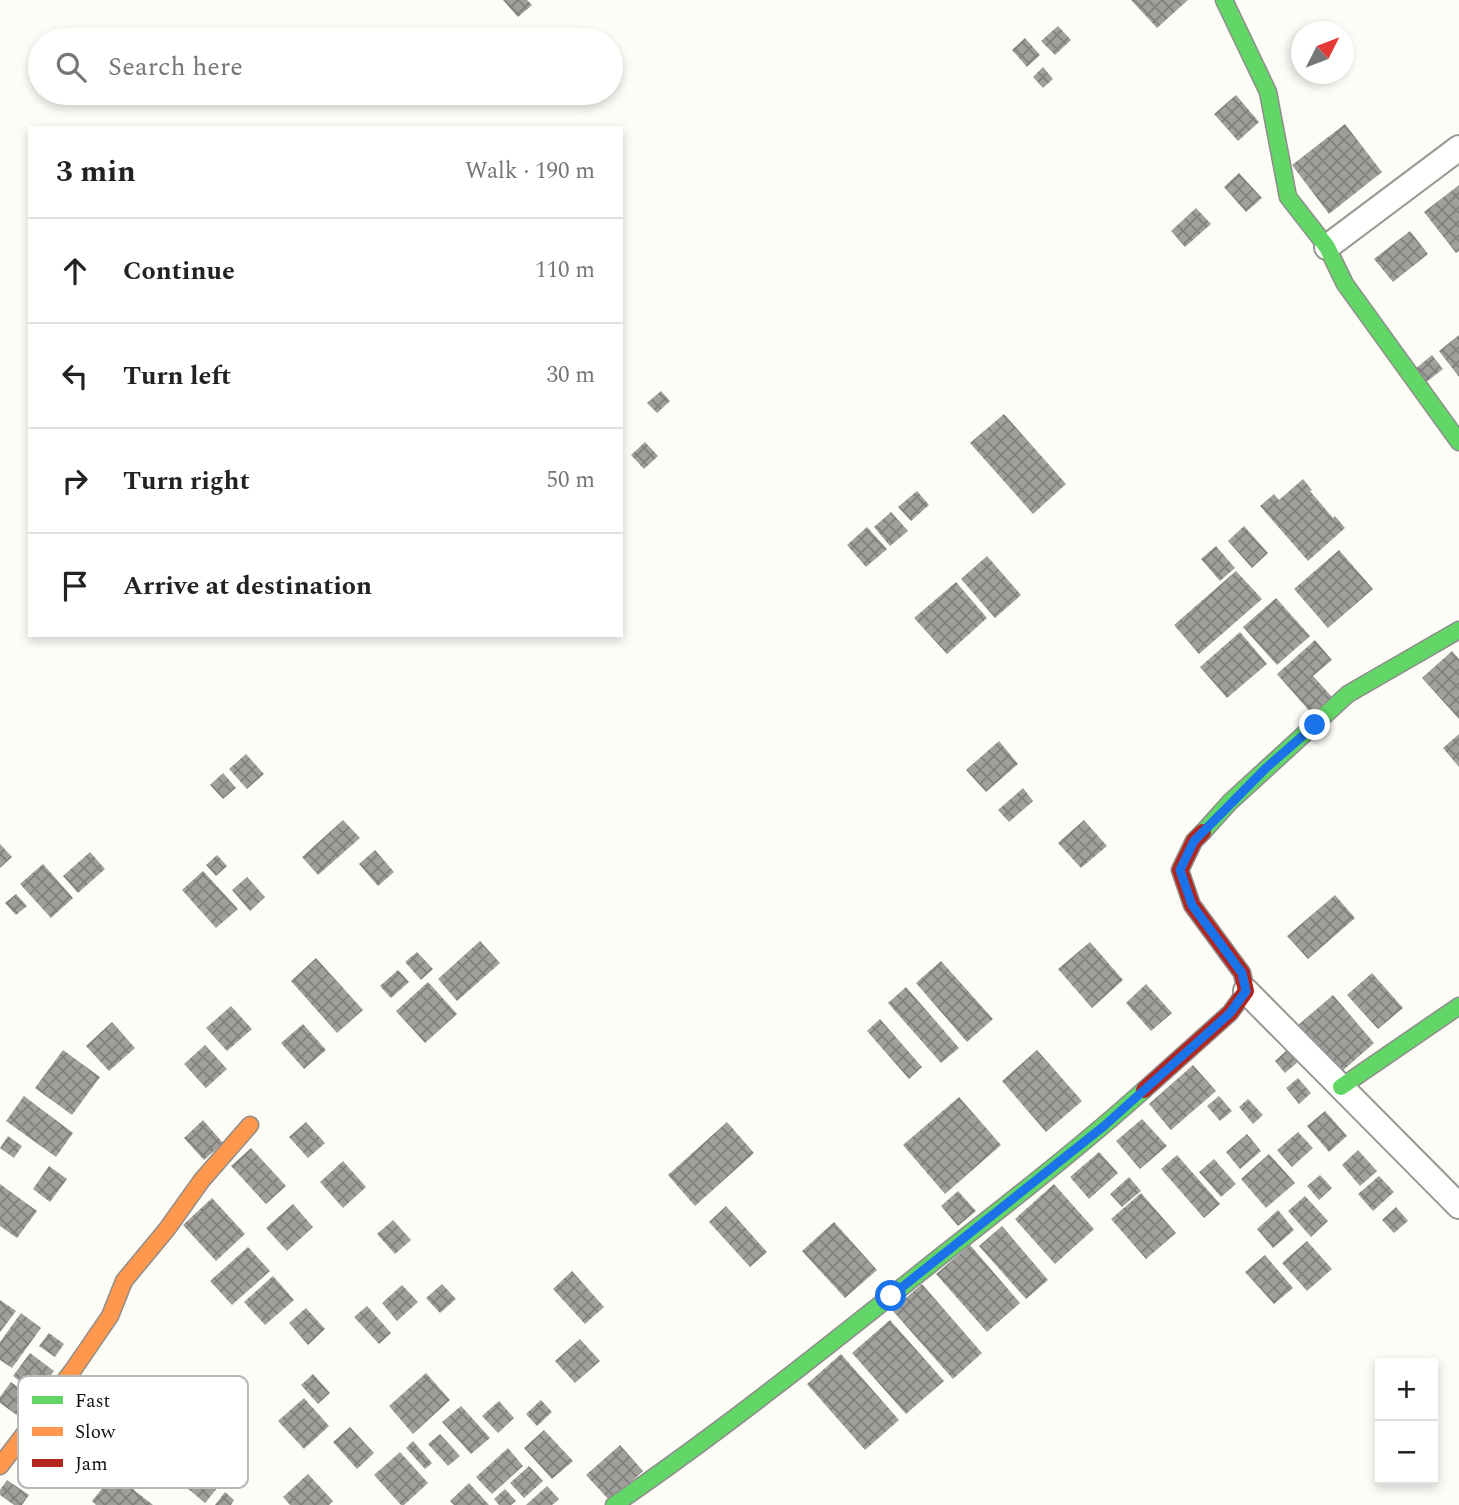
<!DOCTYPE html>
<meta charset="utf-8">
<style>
body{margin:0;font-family:Spectral,serif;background:#f6f6f6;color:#222}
.controls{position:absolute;right:21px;bottom:21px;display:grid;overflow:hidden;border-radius:0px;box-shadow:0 4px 10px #0003}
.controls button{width:63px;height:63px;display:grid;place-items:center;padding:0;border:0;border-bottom:2px solid #e0e0e0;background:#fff;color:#222;font:35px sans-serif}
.compass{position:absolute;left:1291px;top:21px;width:63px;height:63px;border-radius:50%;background:#fff;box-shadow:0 4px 10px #0003;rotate:48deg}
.stop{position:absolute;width:21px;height:21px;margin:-16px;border:5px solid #1a73e8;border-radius:50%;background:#fff}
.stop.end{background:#1a73e8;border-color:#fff;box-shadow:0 2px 7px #0008}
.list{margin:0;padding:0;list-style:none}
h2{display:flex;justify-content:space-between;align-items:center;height:91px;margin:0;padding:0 28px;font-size:30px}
h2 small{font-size:23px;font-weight:400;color:#767676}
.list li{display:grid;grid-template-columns:46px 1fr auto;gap:21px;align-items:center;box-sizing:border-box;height:105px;padding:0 28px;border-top:2px solid #e0e0e0}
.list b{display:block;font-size:26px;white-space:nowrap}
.list em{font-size:23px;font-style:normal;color:#767676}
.icon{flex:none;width:38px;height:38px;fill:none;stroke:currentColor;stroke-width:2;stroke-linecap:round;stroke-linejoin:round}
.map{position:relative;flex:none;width:1459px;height:1505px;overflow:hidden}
.search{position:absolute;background:#fff;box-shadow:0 4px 10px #0003;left:28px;top:28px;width:595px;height:77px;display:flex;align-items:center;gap:18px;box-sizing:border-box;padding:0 24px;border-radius:38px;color:#767676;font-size:26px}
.panel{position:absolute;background:#fff;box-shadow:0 4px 10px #0003;left:28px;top:126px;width:595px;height:511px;border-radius:0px}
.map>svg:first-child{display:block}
</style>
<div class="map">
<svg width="1459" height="1505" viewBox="0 0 1459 1505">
<defs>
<pattern id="building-cross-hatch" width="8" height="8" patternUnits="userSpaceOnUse" patternTransform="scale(1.75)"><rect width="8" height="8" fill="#a19f9c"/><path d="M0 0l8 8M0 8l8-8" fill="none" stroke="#82807e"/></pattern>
</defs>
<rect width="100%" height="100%" fill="#fdfcf7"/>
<g fill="url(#building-cross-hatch)">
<polygon points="503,0 527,0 532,5 518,17"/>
<polygon points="1131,0 1188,0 1157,28"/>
<polygon points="1058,26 1071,40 1055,55 1041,41"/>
<polygon points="1025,38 1040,55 1027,67 1012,50"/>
<polygon points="1043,67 1053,79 1043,88 1033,77"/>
<polygon points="1236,95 1259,122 1238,141 1214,114"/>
<polygon points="1345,124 1382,172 1329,214 1292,165"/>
<polygon points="1239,173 1262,198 1246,212 1224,187"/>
<polygon points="1459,185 1459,251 1456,253 1424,212"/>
<polygon points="1196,208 1211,224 1185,247 1171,231"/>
<polygon points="1410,231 1428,254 1393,282 1374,259"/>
<polygon points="1459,335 1459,377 1439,351"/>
<polygon points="1432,355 1443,369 1425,383 1414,370"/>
<polygon points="661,391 670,401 657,413 647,403"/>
<polygon points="1004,414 1066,484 1033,514 970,443"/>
<polygon points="645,442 658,456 644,469 631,455"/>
<polygon points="1303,479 1312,490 1310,491 1333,518 1335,516 1345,528 1308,561 1260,506 1274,494 1279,500"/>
<polygon points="917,491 929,505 911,521 898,507"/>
<polygon points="891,512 908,531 890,546 874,527"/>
<polygon points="1244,526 1268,553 1252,568 1228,541"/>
<polygon points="867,527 887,549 866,567 847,545"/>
<polygon points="1216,546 1235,568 1220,581 1201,559"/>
<polygon points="1339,550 1373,589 1328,628 1294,589"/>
<polygon points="987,556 1021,595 995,618 961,579"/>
<polygon points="1236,571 1262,599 1199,654 1174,625"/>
<polygon points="956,582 987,618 947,654 914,618"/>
<polygon points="1276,598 1310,636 1277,665 1243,627"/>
<polygon points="1240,632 1267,664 1227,698 1200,667"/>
<polygon points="1315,640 1332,660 1313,676 1332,697 1312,714 1277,674"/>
<polygon points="1452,651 1459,659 1459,719 1422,678"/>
<polygon points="1459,734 1459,767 1443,748"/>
<polygon points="999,741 1018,764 986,792 966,770"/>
<polygon points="246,754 264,774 247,789 229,769"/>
<polygon points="223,773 236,788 223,799 210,785"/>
<polygon points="1023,788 1033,801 1009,822 998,810"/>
<polygon points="343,820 360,838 318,875 302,857"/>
<polygon points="1084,820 1107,846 1081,868 1058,843"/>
<polygon points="0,844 12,857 0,868"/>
<polygon points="375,850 394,872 378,886 359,864"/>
<polygon points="90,852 105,869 78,893 63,876"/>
<polygon points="217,855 227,866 216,876 206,865"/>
<polygon points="43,864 73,898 51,918 20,884"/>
<polygon points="203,871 238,909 216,928 182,890"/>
<polygon points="247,877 265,897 250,911 232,890"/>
<polygon points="16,894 27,906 16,915 5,903"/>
<polygon points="1335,895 1355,918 1308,959 1287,936"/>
<polygon points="480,941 500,963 457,1001 438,979"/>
<polygon points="1090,942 1123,980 1092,1008 1058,969"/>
<polygon points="417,952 433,969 421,980 405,962"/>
<polygon points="316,958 363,1010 337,1033 291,981"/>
<polygon points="941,961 993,1019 967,1042 916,983"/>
<polygon points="398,970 409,982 391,998 380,986"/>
<polygon points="1372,973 1403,1008 1378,1029 1347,995"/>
<polygon points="428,982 457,1014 425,1043 396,1011"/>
<polygon points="1146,984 1172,1013 1151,1031 1126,1003"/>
<polygon points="906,987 959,1048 941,1063 888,1003"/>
<polygon points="1333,995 1374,1043 1339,1074 1297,1026"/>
<polygon points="231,1006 252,1029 227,1051 206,1028"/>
<polygon points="880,1019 922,1067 909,1079 867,1031"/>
<polygon points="112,1022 135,1048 109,1071 86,1046"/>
<polygon points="303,1024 326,1050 304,1069 281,1043"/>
<polygon points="205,1045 227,1069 206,1088 184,1064"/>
<polygon points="1288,1049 1299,1061 1285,1073 1275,1061"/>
<polygon points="63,1050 100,1077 72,1115 35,1088"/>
<polygon points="1037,1050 1082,1101 1046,1132 1002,1081"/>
<polygon points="1193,1065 1216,1091 1171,1130 1149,1104"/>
<polygon points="1298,1078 1311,1093 1299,1104 1286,1088"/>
<polygon points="24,1096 73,1133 56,1157 6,1121"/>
<polygon points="1219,1096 1232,1111 1220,1121 1207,1106"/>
<polygon points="959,1097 1001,1145 945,1194 903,1145"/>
<polygon points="1248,1099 1263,1115 1253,1124 1239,1107"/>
<polygon points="1325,1111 1347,1136 1329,1152 1307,1126"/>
<polygon points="1142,1119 1167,1146 1140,1169 1116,1141"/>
<polygon points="203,1120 223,1143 204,1160 184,1138"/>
<polygon points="306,1122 325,1143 308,1158 289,1137"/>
<polygon points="727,1122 754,1153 695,1206 668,1175"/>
<polygon points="1298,1132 1313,1148 1292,1167 1277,1150"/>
<polygon points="1247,1134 1261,1151 1240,1169 1226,1152"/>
<polygon points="8,1136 22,1146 14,1158 0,1148"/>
<polygon points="251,1148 286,1186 266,1204 231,1166"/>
<polygon points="1358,1150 1377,1171 1360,1186 1342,1165"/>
<polygon points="1099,1152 1118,1173 1089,1199 1070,1177"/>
<polygon points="1269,1154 1295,1183 1266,1208 1241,1179"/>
<polygon points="1177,1155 1220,1204 1204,1218 1161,1169"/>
<polygon points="1214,1159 1236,1184 1221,1197 1199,1172"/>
<polygon points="343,1161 366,1187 343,1208 320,1182"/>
<polygon points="49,1166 67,1179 50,1202 33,1189"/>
<polygon points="1320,1175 1332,1188 1319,1200 1307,1186"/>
<polygon points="1379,1176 1394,1192 1373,1211 1358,1194"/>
<polygon points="1129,1177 1141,1191 1122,1207 1110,1194"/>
<polygon points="0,1184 37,1211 17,1238 0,1226"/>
<polygon points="1054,1184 1094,1229 1055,1264 1015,1219"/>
<polygon points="958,1191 976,1211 958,1226 941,1206"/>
<polygon points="1141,1193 1176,1233 1146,1259 1111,1219"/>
<polygon points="1305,1196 1328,1221 1311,1237 1288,1211"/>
<polygon points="212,1198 245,1234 216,1261 183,1225"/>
<polygon points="293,1204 313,1227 287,1251 266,1228"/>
<polygon points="726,1206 767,1252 750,1267 709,1222"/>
<polygon points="1396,1207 1408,1221 1394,1233 1382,1220"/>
<polygon points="1278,1210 1294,1230 1273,1248 1257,1229"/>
<polygon points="393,1220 411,1240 395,1254 377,1234"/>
<polygon points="834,1222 877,1270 845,1298 802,1251"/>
<polygon points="1002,1226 1048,1280 1026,1299 979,1246"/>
<polygon points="1307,1241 1332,1269 1307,1291 1282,1263"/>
<polygon points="970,1245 1020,1303 987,1332 936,1274"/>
<polygon points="248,1247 270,1271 232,1305 210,1281"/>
<polygon points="1265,1255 1293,1288 1274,1304 1245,1272"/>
<polygon points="572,1271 604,1307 585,1324 553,1289"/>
<polygon points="273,1276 294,1300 265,1325 244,1302"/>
<polygon points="442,1284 456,1299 440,1313 426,1298"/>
<polygon points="922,1284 982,1353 953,1379 892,1310"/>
<polygon points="402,1285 418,1302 397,1321 382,1303"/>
<polygon points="0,1300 16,1311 0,1332"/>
<polygon points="367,1306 391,1333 379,1344 354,1317"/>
<polygon points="306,1308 325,1329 308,1345 289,1323"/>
<polygon points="21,1313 41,1328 12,1368 0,1360 0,1342"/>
<polygon points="890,1320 944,1381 906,1414 852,1353"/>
<polygon points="49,1333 64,1344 55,1357 39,1346"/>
<polygon points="580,1339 600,1361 575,1383 555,1361"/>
<polygon points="30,1353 54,1371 37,1394 13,1376"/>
<polygon points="841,1354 899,1420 865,1450 807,1384"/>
<polygon points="426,1373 450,1400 413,1434 389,1406"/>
<polygon points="313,1374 330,1393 318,1404 301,1385"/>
<polygon points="11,1382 35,1400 21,1418 0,1403 0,1397"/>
<polygon points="304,1398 329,1426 304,1449 278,1421"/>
<polygon points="541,1400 552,1412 537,1426 526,1414"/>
<polygon points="499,1401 514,1418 498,1433 482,1416"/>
<polygon points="461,1406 490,1438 471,1454 442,1422"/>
<polygon points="350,1427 374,1453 357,1469 333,1442"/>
<polygon points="544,1430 573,1461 552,1479 524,1448"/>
<polygon points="440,1434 460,1456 448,1466 428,1444"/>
<polygon points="413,1441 432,1463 425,1469 406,1448"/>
<polygon points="620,1445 643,1471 610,1501 586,1475"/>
<polygon points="508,1448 523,1466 492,1494 476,1477"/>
<polygon points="400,1452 428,1483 404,1505 401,1505 374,1475"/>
<polygon points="529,1466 543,1481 524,1498 510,1483"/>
<polygon points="204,1467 223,1481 205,1503 187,1488"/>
<polygon points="114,1474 153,1505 96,1505 92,1501"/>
<polygon points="308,1474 333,1501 329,1505 290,1505 283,1497"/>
<polygon points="7,1480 29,1495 22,1505 14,1505 0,1495 0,1490"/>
<polygon points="469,1483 489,1505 454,1505 450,1501"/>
<polygon points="547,1486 559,1499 552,1505 526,1505"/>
<polygon points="505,1489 516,1501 511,1505 499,1505 494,1499"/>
<polygon points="225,1492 234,1500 231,1505 215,1505"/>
</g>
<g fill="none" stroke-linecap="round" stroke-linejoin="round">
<defs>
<g id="street">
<polyline points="1327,247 1459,148"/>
<polyline points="1246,991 1459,1206"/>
</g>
<g id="fast">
<polyline points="1224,0 1268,92 1288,197 1327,247 1345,284 1459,442"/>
<polyline points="1203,832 1230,802 1348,694 1459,630"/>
<polyline points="1341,1087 1459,1006"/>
<path d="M 614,1505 C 723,1430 827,1347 931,1264 C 1003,1207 1076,1151 1144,1090"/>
</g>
<polyline id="slow" points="0,1466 73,1370 110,1316 124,1281 167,1229 202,1180 250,1125"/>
<polyline id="jam" points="1144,1090 1230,1013 1246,991 1242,973 1192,905 1180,870 1194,841 1203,832"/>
</defs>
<use href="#street" stroke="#979795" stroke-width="28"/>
<use href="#fast" stroke="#8e8d8b" stroke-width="19"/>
<use href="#slow" stroke="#8e8d8b" stroke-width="19"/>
<use href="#jam" stroke="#8e8d8b" stroke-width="19"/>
<use href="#street" stroke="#fffffe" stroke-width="24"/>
<use href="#fast" stroke="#63d668" stroke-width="16"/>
<use href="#slow" stroke="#ff974d" stroke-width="16"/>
<use href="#jam" stroke="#b3261e" stroke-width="16"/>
</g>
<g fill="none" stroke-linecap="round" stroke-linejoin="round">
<polyline stroke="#1a73e8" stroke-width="9" points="891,1296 1104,1126 1230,1013 1246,991 1242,973 1192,905 1180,870 1194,841 1265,769 1315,725"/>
</g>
<rect x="18" y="1376" width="230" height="112" rx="10" fill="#fff" stroke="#b8b8b8" stroke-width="2"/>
<rect x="32" y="1396" width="31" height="8" fill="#63d668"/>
<rect x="32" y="1427" width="31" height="9" fill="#ff974d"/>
<rect x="32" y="1459" width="31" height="8" fill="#b3261e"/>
<g font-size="19" fill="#111">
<text x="75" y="1407">Fast</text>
<text x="75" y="1438">Slow</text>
<text x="75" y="1470">Jam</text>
</g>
</svg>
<div class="controls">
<button>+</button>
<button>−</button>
</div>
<svg class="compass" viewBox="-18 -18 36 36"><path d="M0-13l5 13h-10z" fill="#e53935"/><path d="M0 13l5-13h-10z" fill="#767676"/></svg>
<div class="stop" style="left:891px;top:1296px"></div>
<div class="stop end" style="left:1315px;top:725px"></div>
<div class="search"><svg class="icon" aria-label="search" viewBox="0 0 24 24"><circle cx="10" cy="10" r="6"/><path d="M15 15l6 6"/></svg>Search here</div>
<section class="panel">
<h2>3 min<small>Walk · 190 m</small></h2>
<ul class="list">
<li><svg class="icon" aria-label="ahead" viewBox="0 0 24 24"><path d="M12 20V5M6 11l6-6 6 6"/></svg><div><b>Continue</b></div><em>110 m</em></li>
<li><svg class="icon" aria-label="left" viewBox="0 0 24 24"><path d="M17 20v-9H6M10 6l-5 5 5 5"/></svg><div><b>Turn left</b></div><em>30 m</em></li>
<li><svg class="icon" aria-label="right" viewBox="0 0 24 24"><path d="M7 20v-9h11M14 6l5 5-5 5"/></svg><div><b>Turn right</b></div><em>50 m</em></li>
<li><svg class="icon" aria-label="arrive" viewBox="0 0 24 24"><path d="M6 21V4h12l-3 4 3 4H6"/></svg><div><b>Arrive at destination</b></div></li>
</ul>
</section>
</div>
